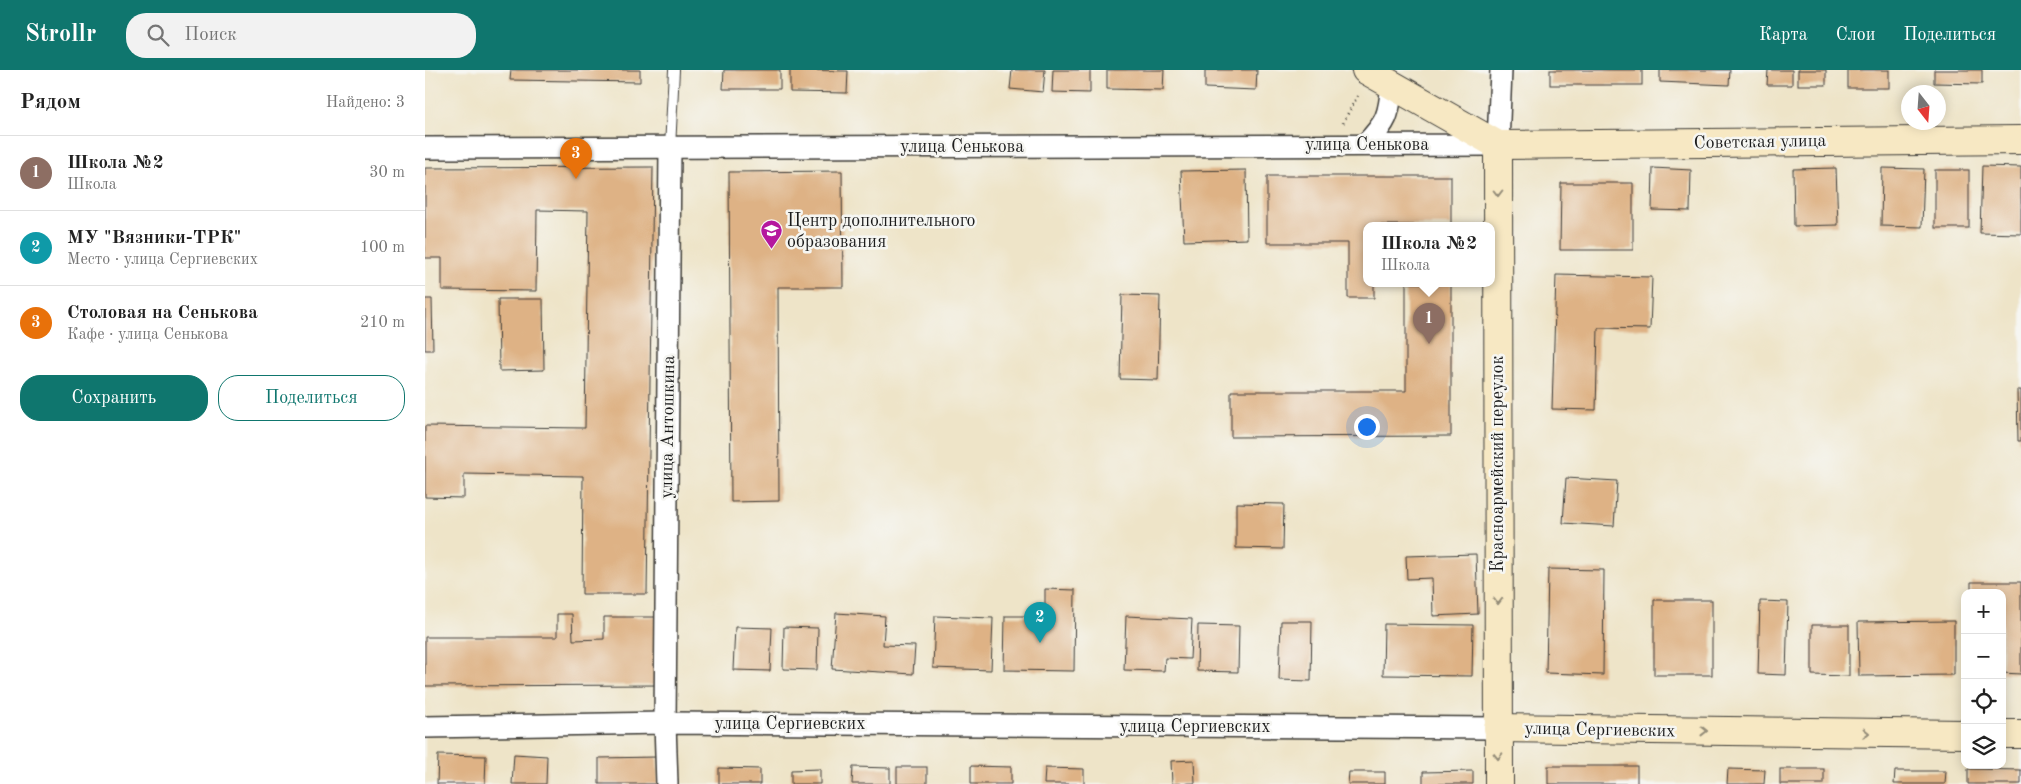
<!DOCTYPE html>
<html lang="ru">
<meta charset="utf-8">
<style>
body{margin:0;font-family:"Old Standard TT",serif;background:#f2f2f2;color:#222}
.controls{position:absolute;right:15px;bottom:15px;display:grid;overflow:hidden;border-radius:10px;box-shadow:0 2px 12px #0003}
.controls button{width:45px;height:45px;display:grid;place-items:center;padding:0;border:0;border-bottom:1px solid #e0e0e0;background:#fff;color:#222;font:25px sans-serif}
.compass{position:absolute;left:1476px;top:15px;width:45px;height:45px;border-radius:50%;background:#fff;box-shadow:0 2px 12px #0003;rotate:163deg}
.you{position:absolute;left:941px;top:356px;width:18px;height:18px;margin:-12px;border:4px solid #fff;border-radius:50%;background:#1a73e8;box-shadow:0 0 0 8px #1a73e833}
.badge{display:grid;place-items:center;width:32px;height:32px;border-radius:50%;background:#0f766e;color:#fff;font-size:16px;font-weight:700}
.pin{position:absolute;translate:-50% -41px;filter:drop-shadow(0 1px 2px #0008)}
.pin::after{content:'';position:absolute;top:26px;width:18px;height:15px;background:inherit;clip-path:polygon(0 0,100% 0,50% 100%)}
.popup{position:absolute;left:938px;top:152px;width:132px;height:65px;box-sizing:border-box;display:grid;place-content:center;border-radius:10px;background:#fff;filter:drop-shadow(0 1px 4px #0005);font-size:16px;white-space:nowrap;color:#767676}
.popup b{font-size:19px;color:#222}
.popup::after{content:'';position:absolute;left:50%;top:100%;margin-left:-10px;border:10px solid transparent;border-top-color:#fff}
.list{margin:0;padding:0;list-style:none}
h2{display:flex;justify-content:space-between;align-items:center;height:65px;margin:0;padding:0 20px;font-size:21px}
h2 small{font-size:16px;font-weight:400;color:#767676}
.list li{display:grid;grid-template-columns:32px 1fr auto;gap:15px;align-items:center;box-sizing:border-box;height:75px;padding:0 20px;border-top:1px solid #e0e0e0}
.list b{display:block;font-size:19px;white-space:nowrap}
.list p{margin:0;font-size:16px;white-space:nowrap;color:#767676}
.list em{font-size:16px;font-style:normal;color:#767676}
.actions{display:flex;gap:10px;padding:15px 20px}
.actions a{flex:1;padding:11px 0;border:1px solid #0f766e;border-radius:20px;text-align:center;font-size:18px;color:#0f766e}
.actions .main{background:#0f766e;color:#fff}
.icon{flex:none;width:28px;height:28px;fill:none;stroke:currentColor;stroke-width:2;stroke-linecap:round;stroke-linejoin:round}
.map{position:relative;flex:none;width:1596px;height:714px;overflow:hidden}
header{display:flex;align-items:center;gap:30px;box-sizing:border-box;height:70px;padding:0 25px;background:#0f766e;color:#fff}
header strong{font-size:24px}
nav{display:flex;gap:28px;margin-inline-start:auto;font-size:18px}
.search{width:350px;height:45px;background:#f2f2f2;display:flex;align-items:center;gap:12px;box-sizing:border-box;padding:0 18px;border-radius:20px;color:#767676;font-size:19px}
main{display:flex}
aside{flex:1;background:#fff}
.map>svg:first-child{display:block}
</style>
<header>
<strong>Strollr</strong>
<div class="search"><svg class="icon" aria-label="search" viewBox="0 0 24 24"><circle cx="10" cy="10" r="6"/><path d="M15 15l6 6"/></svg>Поиск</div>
<nav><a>Карта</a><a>Слои</a><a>Поделиться</a></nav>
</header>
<main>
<aside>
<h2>Рядом<small>Найдено: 3</small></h2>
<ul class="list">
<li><span class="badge" style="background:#8d6e63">1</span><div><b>Школа №2</b><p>Школа</p></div><em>30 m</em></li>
<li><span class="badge" style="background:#0f9aa8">2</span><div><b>МУ &quot;Вязники-ТРК&quot;</b><p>Место · улица Сергиевских</p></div><em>100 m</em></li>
<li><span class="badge" style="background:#e8710a">3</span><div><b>Столовая на Сенькова</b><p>Кафе · улица Сенькова</p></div><em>210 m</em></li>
</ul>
<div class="actions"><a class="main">Сохранить</a><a>Поделиться</a></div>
</aside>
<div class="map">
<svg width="1596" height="714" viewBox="0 0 1596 714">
<rect width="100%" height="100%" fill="#f6f6f2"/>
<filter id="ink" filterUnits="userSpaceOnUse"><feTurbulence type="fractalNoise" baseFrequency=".02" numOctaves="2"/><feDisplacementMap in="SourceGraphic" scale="10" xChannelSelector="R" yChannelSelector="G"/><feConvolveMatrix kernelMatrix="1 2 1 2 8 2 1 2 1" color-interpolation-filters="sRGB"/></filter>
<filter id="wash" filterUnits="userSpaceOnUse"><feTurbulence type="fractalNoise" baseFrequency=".0096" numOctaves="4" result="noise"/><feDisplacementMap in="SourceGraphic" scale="20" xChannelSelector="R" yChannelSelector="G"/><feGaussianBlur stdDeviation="1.12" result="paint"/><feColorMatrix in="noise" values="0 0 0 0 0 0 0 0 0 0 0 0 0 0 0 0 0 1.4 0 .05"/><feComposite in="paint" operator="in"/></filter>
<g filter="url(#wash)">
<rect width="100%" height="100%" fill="#eee4c8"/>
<g id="blocks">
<g fill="#deb285">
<polygon points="86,0 215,0 215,12 85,10"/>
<polygon points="299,0 355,0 355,19 298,19"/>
<polygon points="365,0 423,1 422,23 365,22"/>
<polygon points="587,0 620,0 618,22 585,19"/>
<polygon points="628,0 665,0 665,23 627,22"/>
<polygon points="682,0 739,0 738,20 682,19"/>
<polygon points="780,0 832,0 831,20 780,18"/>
<rect x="1125" y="0" width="92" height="15"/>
<polygon points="1235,0 1305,0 1304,15 1235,12"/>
<polygon points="1343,0 1367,0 1367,15 1342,15"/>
<rect x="1373" y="0" width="28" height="15"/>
<rect x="1423" y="0" width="41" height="18"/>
<polygon points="1509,0 1557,0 1557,14 1509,13"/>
<polygon points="1557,96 1596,97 1596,164 1555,163"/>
<polygon points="228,97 222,524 157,524 158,406 39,404 39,428 0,427 0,356 160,358 163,141 112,140 111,221 17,220 17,188 0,188 0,98"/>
<polygon points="1228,98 1266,100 1265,141 1227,140"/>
<polygon points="1411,98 1413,155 1369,156 1368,99"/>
<polygon points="1457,98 1499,99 1497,157 1456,156"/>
<polygon points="821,100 822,169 759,171 756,101"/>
<rect x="1510" y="100" width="34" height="58"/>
<polygon points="417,101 418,217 353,217 354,431 306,432 304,102"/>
<polygon points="842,106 1026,106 1026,155 942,155 942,213 949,213 949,228 923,228 923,173 842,173"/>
<polygon points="1136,113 1208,113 1208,180 1135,180"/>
<polygon points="1131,205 1227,207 1225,259 1173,258 1171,340 1127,339"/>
<polygon points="981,213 1026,213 1026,366 806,367 806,321 981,321"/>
<polygon points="697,225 735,226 733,310 695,309"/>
<polygon points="0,229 7,229 8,280 0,280"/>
<polygon points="73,229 118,229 119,300 74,301"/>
<polygon points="1592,320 1596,320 1596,371 1593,371"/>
<polygon points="1141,408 1192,411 1189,456 1138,453"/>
<polygon points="811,433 859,434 858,479 811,478"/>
<polygon points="1051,484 1053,544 1008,546 1007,508 982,509 981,486"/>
<polygon points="1123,499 1179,500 1178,605 1121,603"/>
<polygon points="1546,512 1596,512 1596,604 1577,603 1577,523 1546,523"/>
<polygon points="620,519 650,520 649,601 579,600 580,546 620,546"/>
<rect x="1229" y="530" width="58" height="75"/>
<polygon points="1335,531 1363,532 1361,605 1333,604"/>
<polygon points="411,543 460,546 458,575 490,576 488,604 407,599"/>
<polygon points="132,544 147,544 148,570 179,569 179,547 238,547 238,615 0,616 0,567 132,567"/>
<polygon points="510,546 568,548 566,600 508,598"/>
<polygon points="701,546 767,549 765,589 740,588 739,601 699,600"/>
<polygon points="856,551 887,551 886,611 854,610"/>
<polygon points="1529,551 1529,605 1434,606 1433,552"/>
<polygon points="959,554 1048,555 1047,606 958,605"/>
<polygon points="773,555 814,556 813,602 772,601"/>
<polygon points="1387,555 1424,555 1424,606 1387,605"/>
<polygon points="310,557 347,558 345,601 308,600"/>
<polygon points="359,557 393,558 392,600 358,599"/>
<polygon points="89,684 122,686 121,714 87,714"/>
<polygon points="13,685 61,686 60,714 12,714"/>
<polygon points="232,687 233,714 174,714 174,688"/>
<polygon points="769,690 770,713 747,714 746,691"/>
<polygon points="546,696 586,697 586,714 546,714"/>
<rect x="1123" y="696" width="89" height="18"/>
<polygon points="428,697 465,698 465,714 427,714"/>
<rect x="472" y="697" width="30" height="17"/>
<polygon points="294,698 335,699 335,714 294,714"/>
<polygon points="620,698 659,699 659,714 619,714"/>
<polygon points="395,699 395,714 366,714 366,700"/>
<polygon points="1303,699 1340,700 1339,714 1302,714"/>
<rect x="1355" y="699" width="44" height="15"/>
<polygon points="1543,699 1596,700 1596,714 1543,714"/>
<polygon points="1048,701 1048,714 998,714 998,702"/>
<polygon points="1470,701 1521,701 1520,714 1469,714"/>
<polygon points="924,702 960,702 960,714 923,714"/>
</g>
</g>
</g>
<g filter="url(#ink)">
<use href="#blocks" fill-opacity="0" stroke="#3c3a36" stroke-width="1"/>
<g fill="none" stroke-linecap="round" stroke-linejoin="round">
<defs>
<polyline id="lane" points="245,78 249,0"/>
<g id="street">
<path d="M 940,75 C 962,52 964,46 967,14"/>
<polyline points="0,78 1073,75 1076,0"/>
<polyline points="0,657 240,653 1073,658"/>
<polyline points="242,714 240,653 245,78"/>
</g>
<g id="secondary">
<polyline points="941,0 1073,75"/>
<polyline points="1073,75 1074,714"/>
<polyline points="1073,75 1596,70"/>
<polyline points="1073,658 1540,664"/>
<polyline points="1577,664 1596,664"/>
</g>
</defs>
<use href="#lane" stroke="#3c3a36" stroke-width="12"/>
<use href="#street" stroke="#3c3a36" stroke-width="24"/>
<use href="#secondary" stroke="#3c3a36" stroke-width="30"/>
<polyline stroke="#3c3a36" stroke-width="3" stroke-dasharray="1 4" stroke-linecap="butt" points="918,53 933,25"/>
<use href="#lane" stroke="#fff" stroke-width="10"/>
<use href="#street" stroke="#fff" stroke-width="21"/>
<use href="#secondary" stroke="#f7e8c3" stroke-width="28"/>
</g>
<defs><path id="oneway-chevron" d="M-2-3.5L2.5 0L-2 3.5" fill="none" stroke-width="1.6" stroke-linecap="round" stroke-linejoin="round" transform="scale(1.25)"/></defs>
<g stroke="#948c78">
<use href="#oneway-chevron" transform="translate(1073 123) rotate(90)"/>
<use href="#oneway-chevron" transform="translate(1073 531) rotate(90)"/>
<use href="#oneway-chevron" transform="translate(1279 661) rotate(1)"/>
<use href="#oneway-chevron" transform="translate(1441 663) rotate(1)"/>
<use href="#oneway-chevron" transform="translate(1073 686) rotate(89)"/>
</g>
</g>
<defs>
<symbol id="school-pin" viewBox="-11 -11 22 30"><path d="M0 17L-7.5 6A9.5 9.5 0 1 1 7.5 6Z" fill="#b5179e" stroke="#f6f6f2"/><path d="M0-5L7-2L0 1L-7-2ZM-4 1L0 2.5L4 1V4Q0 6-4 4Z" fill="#fff"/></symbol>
</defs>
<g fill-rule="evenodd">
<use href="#school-pin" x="334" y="148" width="25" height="34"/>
</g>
<g text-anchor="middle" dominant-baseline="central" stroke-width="5" stroke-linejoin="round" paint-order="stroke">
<g font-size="18" fill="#1c1c1c" stroke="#f6f6f2">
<text transform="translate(1335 72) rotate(-1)">Советская улица</text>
<text x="942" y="75">улица Сенькова</text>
<text x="537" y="77">улица Сенькова</text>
<text transform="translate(243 357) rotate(-89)">улица Антошкина</text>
<text transform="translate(1073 394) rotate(-90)">Красноармейский переулок</text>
<text x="365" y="654">улица Сергиевских</text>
<text x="770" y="657">улица Сергиевских</text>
<text transform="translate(1175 660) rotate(1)">улица Сергиевских</text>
</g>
<g font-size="18" fill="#1c1c1c" stroke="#f6f6f2" text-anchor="start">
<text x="362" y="151">Центр дополнительного<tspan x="362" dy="21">образования</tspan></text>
</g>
</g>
</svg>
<div class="controls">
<button>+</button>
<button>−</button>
<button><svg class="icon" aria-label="locate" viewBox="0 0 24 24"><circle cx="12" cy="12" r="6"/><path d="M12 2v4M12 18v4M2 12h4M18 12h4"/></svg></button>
<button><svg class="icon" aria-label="layers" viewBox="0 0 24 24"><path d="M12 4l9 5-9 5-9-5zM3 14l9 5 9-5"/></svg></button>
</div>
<svg class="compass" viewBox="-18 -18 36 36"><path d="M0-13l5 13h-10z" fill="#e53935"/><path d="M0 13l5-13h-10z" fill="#767676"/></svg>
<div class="you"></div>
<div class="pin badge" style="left:1004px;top:274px;background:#8d6e63">1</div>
<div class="popup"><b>Школа №2</b>Школа</div>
<div class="pin badge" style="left:615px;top:573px;background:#0f9aa8">2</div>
<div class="pin badge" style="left:151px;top:109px;background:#e8710a">3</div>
</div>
</main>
